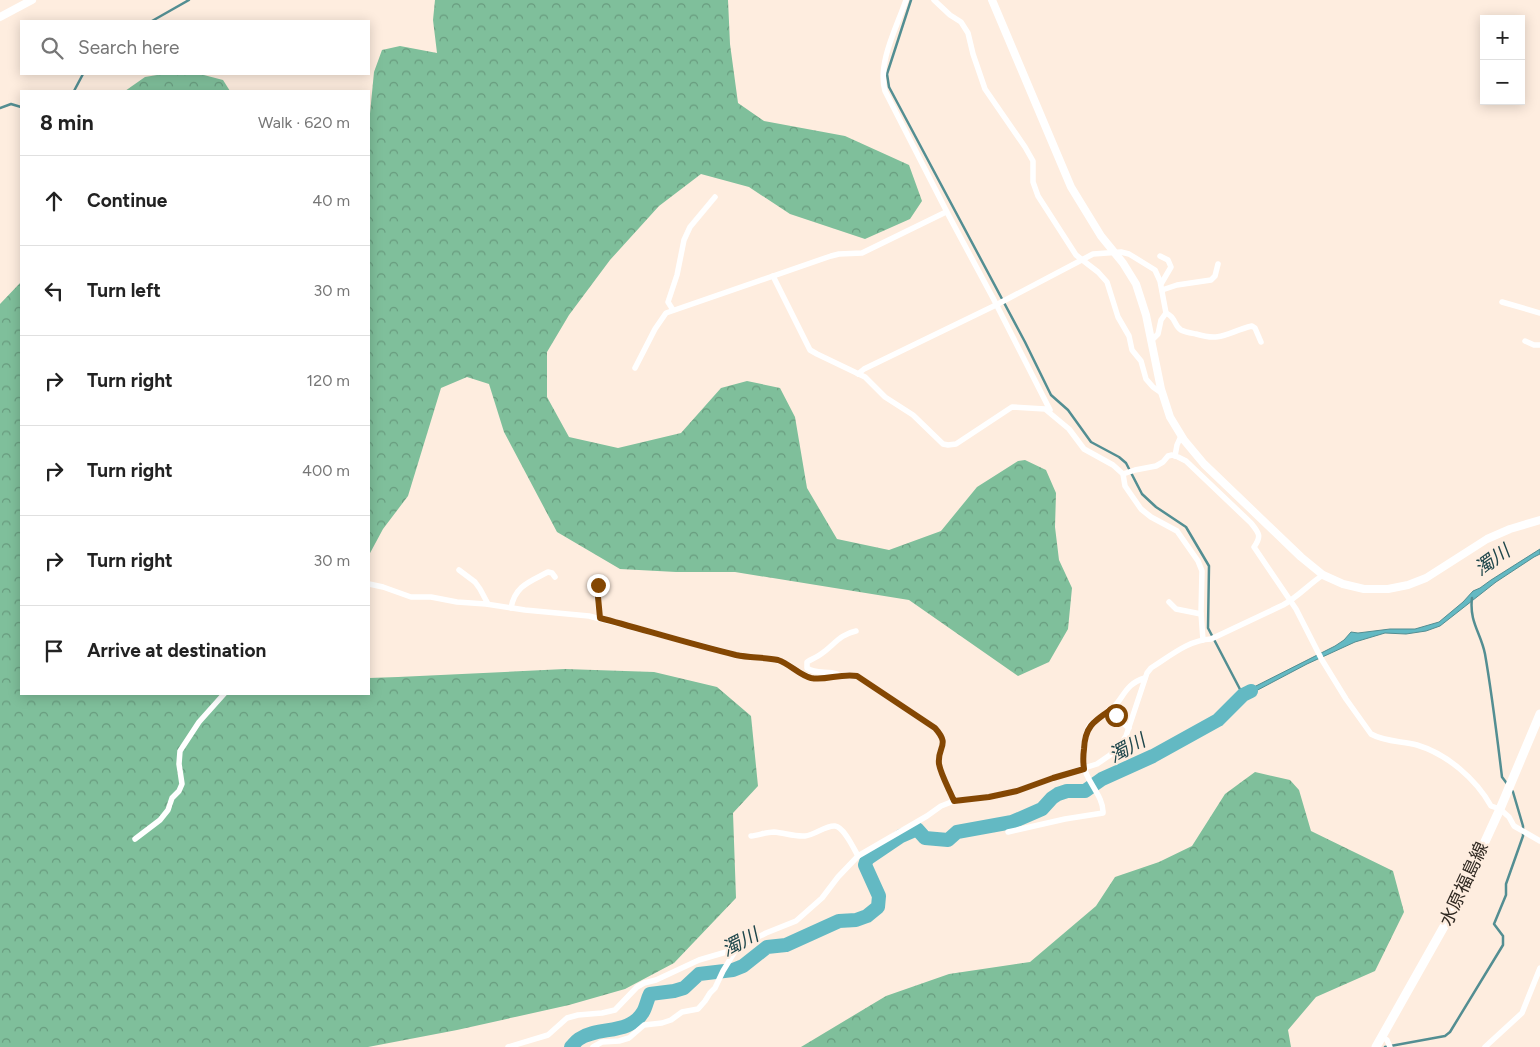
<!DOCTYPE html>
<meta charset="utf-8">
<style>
body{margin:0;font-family:Figtree,"Noto Sans JP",sans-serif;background:#f2f2f2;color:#222}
.controls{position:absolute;right:15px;top:15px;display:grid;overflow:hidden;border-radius:0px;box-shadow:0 2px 12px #0003}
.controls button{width:45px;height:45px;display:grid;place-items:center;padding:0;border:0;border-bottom:1px solid #e0e0e0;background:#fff;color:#222;font:25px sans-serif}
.stop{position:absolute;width:15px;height:15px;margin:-11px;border:4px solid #844703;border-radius:50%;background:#fff}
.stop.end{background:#844703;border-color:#fff;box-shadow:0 1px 5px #0008}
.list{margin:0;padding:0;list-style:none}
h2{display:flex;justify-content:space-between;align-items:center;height:65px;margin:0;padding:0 20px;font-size:21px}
h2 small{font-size:16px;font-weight:400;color:#767676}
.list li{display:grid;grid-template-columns:32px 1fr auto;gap:15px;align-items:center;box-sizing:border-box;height:90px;padding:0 20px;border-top:1px solid #e0e0e0}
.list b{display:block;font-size:19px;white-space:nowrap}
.list em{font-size:16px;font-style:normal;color:#767676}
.icon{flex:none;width:28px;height:28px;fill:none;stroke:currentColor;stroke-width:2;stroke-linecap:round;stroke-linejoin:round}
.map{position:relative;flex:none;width:1540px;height:1047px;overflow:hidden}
.search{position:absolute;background:#fff;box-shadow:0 2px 12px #0003;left:20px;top:20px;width:350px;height:55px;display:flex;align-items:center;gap:12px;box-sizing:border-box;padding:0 18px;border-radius:0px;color:#767676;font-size:19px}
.panel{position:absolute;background:#fff;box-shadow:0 2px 12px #0003;left:20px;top:90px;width:350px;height:605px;border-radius:0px}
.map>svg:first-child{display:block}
</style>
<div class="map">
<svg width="1540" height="1047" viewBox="0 0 1540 1047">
<defs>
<pattern id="forest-crowns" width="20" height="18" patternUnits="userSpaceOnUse" patternTransform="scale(1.25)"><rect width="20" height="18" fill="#7fbf9b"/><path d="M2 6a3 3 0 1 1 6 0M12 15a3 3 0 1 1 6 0" fill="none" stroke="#689b7e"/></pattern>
</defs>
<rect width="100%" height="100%" fill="#feeddf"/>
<g fill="url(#forest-crowns)">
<polygon points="435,0 728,0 730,44 738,103 764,121 845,136 909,165 922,201 910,219 865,239 790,214 749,187 701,174 659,206 610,260 569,315 547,352 547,397 569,437 618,448 681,433 721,388 747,381 780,388 795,417 807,488 837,539 889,550 941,531 977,487 1018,461 1025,460 1046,470 1056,493 1055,527 1059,560 1072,588 1068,629 1049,662 1018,676 909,600 735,572 676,572 620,569 557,532 504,432 489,384 467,377 441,388 408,496 383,529 369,555 369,124 374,72 382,50 400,46 437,53 433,20"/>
<polygon points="163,74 200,74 223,80 230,91 125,91 145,77"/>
<polygon points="21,282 21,694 369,694 369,678 398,677 565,669 654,672 717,687 751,716 758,786 733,813 736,898 674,963 625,989 569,1005 457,1030 368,1047 0,1047 0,304"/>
<polygon points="1255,772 1290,780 1299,790 1311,831 1393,871 1404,912 1375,971 1316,997 1288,1030 1291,1047 801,1047 886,996 949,974 1030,962 1096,906 1115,877 1159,862 1192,846 1225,794"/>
</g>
<polygon fill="#63b9c3" stroke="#538e92" points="1540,549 1540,554 1534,557 1496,582 1440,626 1426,631 1406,634 1385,633 1355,642 1307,664 1235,702 1244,692 1335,646 1344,640 1351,632 1358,633 1390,629 1415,629 1439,622 1463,602 1473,591 1480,588 1491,580"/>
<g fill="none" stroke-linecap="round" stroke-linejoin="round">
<g stroke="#538e92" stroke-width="2.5">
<polyline points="911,0 887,74 889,87 1025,342 1051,395 1068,410 1091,442 1119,457 1126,463 1142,494 1156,507 1186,527 1209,566 1208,628 1243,695"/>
<polyline points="152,21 189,0"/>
<polyline points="74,91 83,74"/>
<polyline points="0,108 11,104 21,107"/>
<path d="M 1472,598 C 1469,622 1481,633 1485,654 C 1492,694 1497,736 1502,777 L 1508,785"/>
<polyline points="1385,1047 1445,1036 1450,1032 1503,945 1503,936 1494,924 1506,895 1506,884 1523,836 1523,826 1513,792 1511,789"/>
</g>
<path stroke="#63b9c3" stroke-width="14" d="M 571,1047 C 574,1044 576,1041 579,1039 C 598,1026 630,1035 643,1012 C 646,1007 647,1000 650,994 L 674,991 L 684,988 L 699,974 L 733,970 L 743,966 L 767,947 L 786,945 L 839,921 L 856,920 L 867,916 L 878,907 L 879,896 L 865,865 L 867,859 L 901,836 L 917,829 L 925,838 L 948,840 L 957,832 L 1012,822 L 1042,809 L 1052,798 L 1058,794 L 1067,791 L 1085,791 L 1102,779 L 1153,756 L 1218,720 L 1243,695 L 1251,691"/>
<g stroke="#fff" stroke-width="5.5">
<path d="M 906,0 C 897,27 877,63 885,91 L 949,216 L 993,298 L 1050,410"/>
<polyline points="934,0 950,15 961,22 968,33 973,54 985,89 1025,147 1033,161 1033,182 1038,196 1076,255 1098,272 1107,282 1118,317 1129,336 1132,350 1141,361 1146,379 1153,387 1163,394"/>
<polyline points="1160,256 1168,260 1171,267 1161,284"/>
<polyline points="773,276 810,350 817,354 865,377 885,397 913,415 943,444 948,445 956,444 1012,407 1045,409 1069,429 1084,449 1113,465 1123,474 1125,486 1141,509 1151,517 1177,531 1198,561 1202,571 1201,613 1203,640"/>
<polyline points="1162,290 1177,285 1211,280 1215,276 1218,264"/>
<polyline points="1502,302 1540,313"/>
<polyline points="673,310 668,302 677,275 684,240 690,227 715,197"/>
<path d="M 1166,313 C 1176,317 1174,326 1181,330 C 1185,332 1191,333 1196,334 C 1223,342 1227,332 1252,326 L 1255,328 L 1261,342"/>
<polyline points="1525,341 1534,345 1540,345"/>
<polyline points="635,368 655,329 666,313 831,256 839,254 862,253 946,212"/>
<polyline points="858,374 864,369 996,305 1093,254 1121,252 1129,254 1155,270 1160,281 1166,313 1161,320 1158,334 1152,340"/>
<polyline points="1175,456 1177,445 1181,436"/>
<path d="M 1123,474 L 1135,470 L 1156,466 L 1163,462 L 1168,456 L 1172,455 L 1178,457 L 1186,461 L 1251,523 C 1259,533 1262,536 1254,547 L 1296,609 L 1322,660 L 1346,699 L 1371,734 C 1385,742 1402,741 1417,745 C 1447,754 1476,779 1491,806 L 1500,809 L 1509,817 L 1514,826 L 1540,841"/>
<polyline points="459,570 475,582 480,589 488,604"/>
<polyline points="592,579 598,580 597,597 600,618"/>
<path d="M 369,584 L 383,587 L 411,597 L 431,597 L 457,602 L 486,604 L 525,610 L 589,616 L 737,655 L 776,660 L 789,665 L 803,674 L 811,677 L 819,678 L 847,675 L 857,676 L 935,728 C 951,746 937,746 939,764 C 941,775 950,791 954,801"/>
<polyline points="1169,602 1176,609 1201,614"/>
<path d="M 511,608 C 515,586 529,582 548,572 L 552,573 L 555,577"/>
<path d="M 837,674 C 827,670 816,675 807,668 L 807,662 C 812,659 817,657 821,654 C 833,646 840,634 856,631"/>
<polyline points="1112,709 1119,720 1129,728"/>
<path d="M 1008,832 L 1065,819 L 1103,813 C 1104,797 1087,782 1084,767 C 1082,760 1083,754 1084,747 C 1085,739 1085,732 1090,725 C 1096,718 1106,715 1112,709 C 1125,696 1125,684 1145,678"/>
<path d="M 751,836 C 759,835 767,832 774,832 C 785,833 795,837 805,836 C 815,835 826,825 835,826 C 844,827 854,849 858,856"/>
<polyline points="135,839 160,820 168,810 172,798 179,791 182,784 179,764 180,751 199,722 224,694"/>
<polyline points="1381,1036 1387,1040 1390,1047"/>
<path d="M 508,1047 L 548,1035 L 567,1018 L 578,1015 L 602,1013 L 615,1010 L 637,987 L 644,983 L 656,980 L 699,960 L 733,950 L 766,933 L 796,921 L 822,898 L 838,877 L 858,856 L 927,816 L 941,806 L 954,801 L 989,797 L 1017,791 L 1053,778 L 1097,764 L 1110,755 L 1120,745 L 1126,736 L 1147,673 L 1151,668 C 1169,657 1188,640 1211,639 L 1283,605 C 1298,597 1309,584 1323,575"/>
<polyline points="593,1047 602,1042 619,1041 629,1038 644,1025 662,1023 671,1020 682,1012 698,1009 705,1001 710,993 715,988 723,971 737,948"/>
<polyline points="1485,1047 1522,1013 1540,968"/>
</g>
<g stroke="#fff" stroke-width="8">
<polyline points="992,0 1071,187 1101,236 1123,263 1136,284 1146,315 1161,389 1170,417 1184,440 1204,464 1301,557 1323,575 1343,584 1364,589 1388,589 1408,585 1426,578 1487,539 1510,529 1540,520"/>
<polyline points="0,17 32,0"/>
</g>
<polyline stroke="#fff" stroke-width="9" points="1376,1047 1455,907 1500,809 1540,714"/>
</g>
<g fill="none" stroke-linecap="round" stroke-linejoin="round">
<path stroke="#844703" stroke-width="6" d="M 598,585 L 598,597 L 600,618 C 645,630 690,644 736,655 C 750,658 764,657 778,660 C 790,664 799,675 811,678 C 826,681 840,673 857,676 L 935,728 C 951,746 937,746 939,764 C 941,775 950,791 954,801 L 989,797 L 1017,791 L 1053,778 L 1084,769 C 1083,762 1083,756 1084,749 C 1085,726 1094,721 1112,709 L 1116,715"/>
</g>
<g text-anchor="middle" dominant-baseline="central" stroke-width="4.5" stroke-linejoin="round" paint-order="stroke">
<g font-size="18" fill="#2f2821" stroke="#feeddf">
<text transform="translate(1464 884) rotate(-65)">水原福島線</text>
</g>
<g font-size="19" font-style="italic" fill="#1e464b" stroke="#feeddf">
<text transform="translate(1492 560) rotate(-35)">濁川</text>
<text transform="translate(1127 748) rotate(-28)">濁川</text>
<text transform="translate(740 942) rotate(-27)">濁川</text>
</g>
</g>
</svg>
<div class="controls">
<button>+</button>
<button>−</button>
</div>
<div class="stop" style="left:1116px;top:715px"></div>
<div class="stop end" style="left:598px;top:585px"></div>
<div class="search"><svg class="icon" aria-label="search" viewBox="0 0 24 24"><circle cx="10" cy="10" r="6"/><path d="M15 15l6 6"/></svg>Search here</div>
<section class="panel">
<h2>8 min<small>Walk · 620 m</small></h2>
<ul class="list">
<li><svg class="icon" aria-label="ahead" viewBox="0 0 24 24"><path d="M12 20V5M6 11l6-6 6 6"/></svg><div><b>Continue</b></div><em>40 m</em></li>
<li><svg class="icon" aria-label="left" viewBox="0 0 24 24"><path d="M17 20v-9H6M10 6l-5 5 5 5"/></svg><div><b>Turn left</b></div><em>30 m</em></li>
<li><svg class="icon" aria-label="right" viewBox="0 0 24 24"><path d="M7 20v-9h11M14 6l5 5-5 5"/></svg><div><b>Turn right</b></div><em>120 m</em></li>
<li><svg class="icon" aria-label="right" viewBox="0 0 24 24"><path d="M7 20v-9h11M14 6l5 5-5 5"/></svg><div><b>Turn right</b></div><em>400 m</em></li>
<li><svg class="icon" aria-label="right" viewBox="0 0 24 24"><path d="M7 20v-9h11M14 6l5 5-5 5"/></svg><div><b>Turn right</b></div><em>30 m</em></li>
<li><svg class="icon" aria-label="arrive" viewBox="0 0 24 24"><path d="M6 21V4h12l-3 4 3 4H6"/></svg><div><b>Arrive at destination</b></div></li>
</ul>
</section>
</div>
